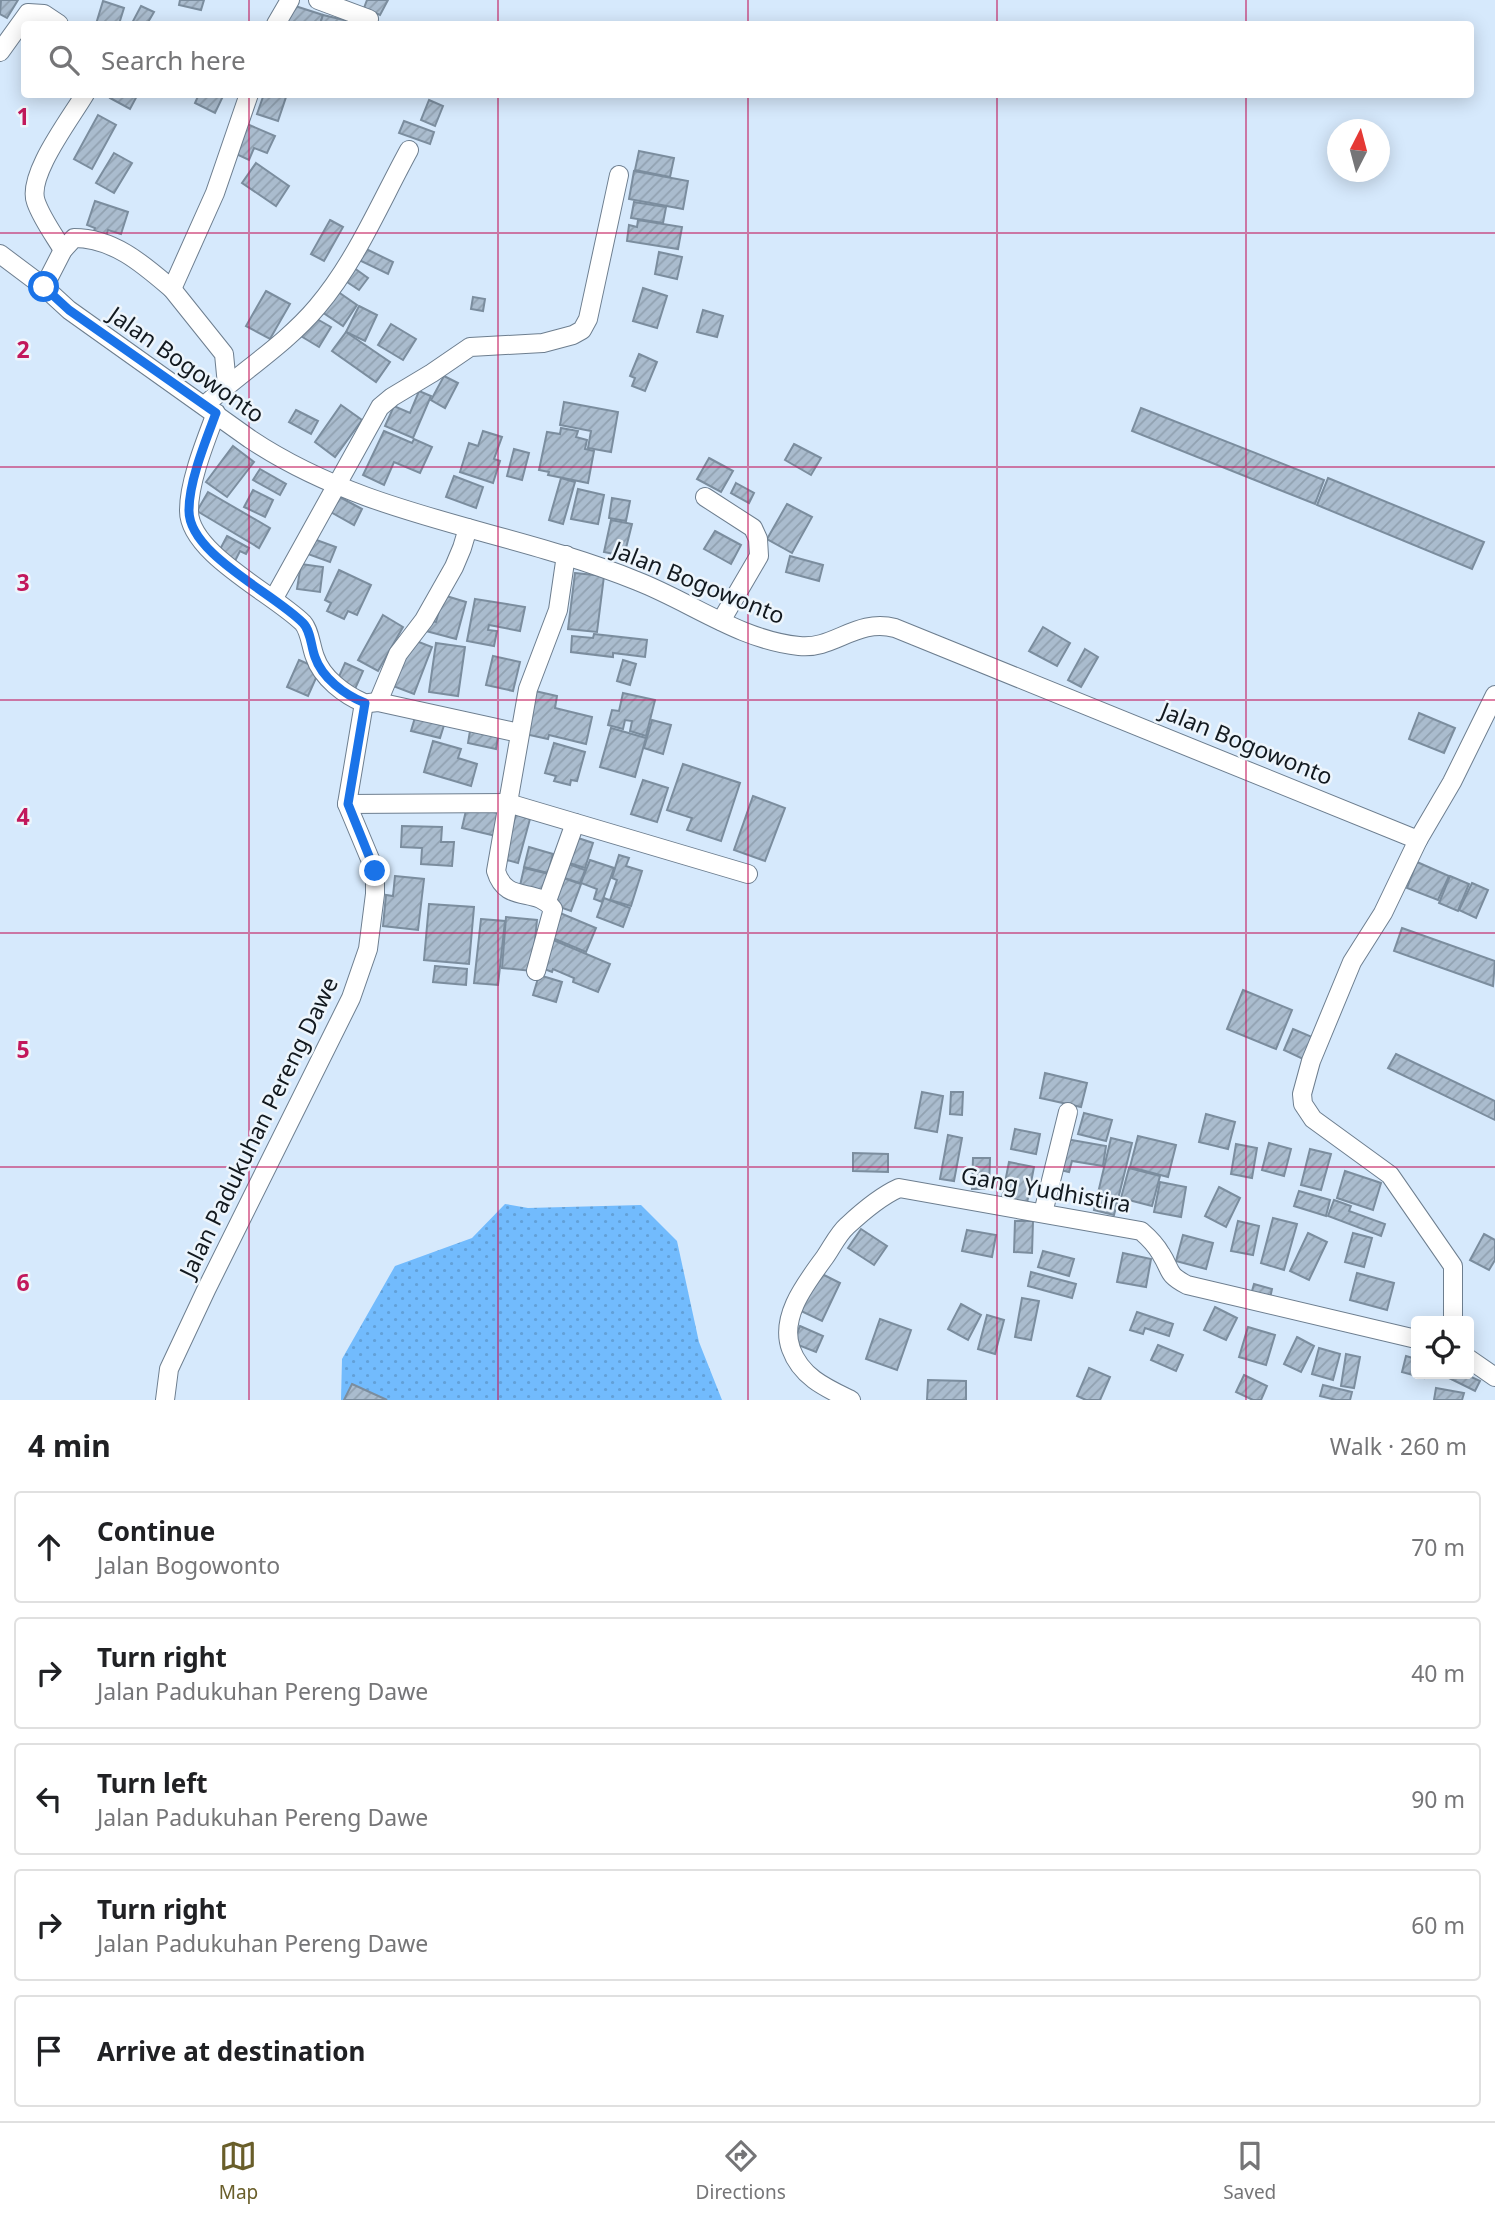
<!DOCTYPE html>
<meta charset="utf-8">
<style>
body{margin:0;font-family:"Noto Sans",sans-serif;background:#f6f6f6;color:#202124}
.controls{position:absolute;right:21px;bottom:21px;display:grid;overflow:hidden;border-radius:7px;box-shadow:0 4px 18px #0003}
.controls button{width:63px;height:63px;display:grid;place-items:center;padding:0;border:0;border-bottom:2px solid #e0e0e0;background:#fff;color:#202124;font:35px sans-serif}
.compass{position:absolute;left:1327px;top:119px;width:63px;height:63px;border-radius:50%;background:#fff;box-shadow:0 4px 18px #0003;rotate:6deg}
.stop{position:absolute;width:21px;height:21px;margin:-16px;border:5px solid #1a73e8;border-radius:50%;background:#fff}
.stop.end{background:#1a73e8;border-color:#fff;box-shadow:0 2px 7px #0008}
.list{margin:0;padding:0;list-style:none}
h2{display:flex;justify-content:space-between;align-items:center;height:91px;margin:0;padding:0 28px;font-size:30px}
h2 small{font-size:23px;font-weight:400;color:#757577}
.list li{display:grid;grid-template-columns:46px 1fr auto;gap:21px;align-items:center;box-sizing:border-box;height:112px;margin:0 14px 14px;padding:0 14px;border:2px solid #e0e0e0;border-radius:7px}
.list b{display:block;font-size:26px;white-space:nowrap}
.list p{margin:0;font-size:23px;white-space:nowrap;color:#757577}
.list em{font-size:23px;font-style:normal;color:#757577}
.icon{flex:none;width:38px;height:38px;fill:none;stroke:currentColor;stroke-width:2;stroke-linecap:round;stroke-linejoin:round}
.map{position:relative;flex:none;width:1495px;height:1400px;overflow:hidden}
.search{position:absolute;background:#fff;box-shadow:0 4px 18px #0003;left:21px;right:21px;top:21px;height:77px;display:flex;align-items:center;gap:18px;box-sizing:border-box;padding:0 24px;border-radius:7px;color:#757577;font-size:26px}
.sheet{height:721px;background:#fff}
nav{display:flex;justify-content:space-around;align-items:center;box-sizing:border-box;height:98px;border-top:2px solid #e0e0e0;background:#fff;font-size:19px;color:#757577}
nav a{display:grid;justify-items:center;gap:4px}
nav .on{color:#695e2a}
.map>svg:first-child{display:block}
</style>
<div class="map">
<svg width="1495" height="1400" viewBox="0 0 1495 1400">
<defs>
<pattern id="grass-dots" width="8" height="8" patternUnits="userSpaceOnUse" patternTransform="scale(1.75)"><rect width="8" height="8" fill="#72bbfd"/><path d="M2 2h.1M6 6h.1" fill="none" stroke="#62a0d8" stroke-width="1.8" stroke-linecap="round"/></pattern>
<pattern id="building-hatch" width="6" height="6" patternUnits="userSpaceOnUse" patternTransform="scale(1.75)"><rect width="6" height="6" fill="#aabcce"/><path d="M-1 1l2-2M0 6l6-6M5 7l2-2" fill="none" stroke="#91a1b0"/></pattern>
</defs>
<rect width="100%" height="100%" fill="#d6e9fc"/>
<polygon fill="url(#grass-dots)" points="505,1204 528,1208 641,1205 677,1241 699,1342 722,1400 341,1400 342,1359 395,1266 472,1238"/>
<g fill="url(#building-hatch)" stroke="#7b8d9e" stroke-width="2">
<polygon points="1,0 18,0 7,18 0,14"/>
<polygon points="180,0 204,0 201,10 179,5"/>
<polygon points="367,0 388,0 380,15 364,8"/>
<polygon points="103,1 124,8 119,24 96,24"/>
<polygon points="289,4 323,15 320,24 282,24"/>
<polygon points="141,6 154,12 147,24 132,23"/>
<polygon points="323,15 361,24 320,24"/>
<polygon points="112,94 138,94 130,109 110,98"/>
<polygon points="199,94 224,94 215,113 195,103"/>
<polygon points="264,94 278,94 286,97 278,121 257,114"/>
<polygon points="429,100 443,106 435,126 421,120"/>
<polygon points="98,115 116,125 92,169 74,159"/>
<polygon points="404,121 434,132 430,144 399,133"/>
<polygon points="247,124 275,136 267,153 254,148 249,160 234,153"/>
<polygon points="639,151 674,158 670,177 635,170"/>
<polygon points="114,153 132,163 114,193 96,183"/>
<polygon points="256,163 289,186 276,206 242,183"/>
<polygon points="634,171 688,181 683,209 629,199"/>
<polygon points="95,201 128,212 121,234 108,230 106,236 94,231 95,228 87,225"/>
<polygon points="634,202 666,207 663,223 631,218"/>
<polygon points="330,220 343,227 324,261 311,254"/>
<polygon points="638,220 682,227 678,249 627,241 629,225 637,227"/>
<polygon points="364,248 393,262 388,274 359,260"/>
<polygon points="659,252 682,257 677,279 655,274"/>
<polygon points="350,265 368,278 359,290 341,278"/>
<polygon points="643,288 667,296 657,328 633,321"/>
<polygon points="334,289 357,305 343,326 319,310"/>
<polygon points="266,291 290,304 270,339 246,326"/>
<polygon points="473,297 485,299 483,311 471,309"/>
<polygon points="359,306 377,315 365,341 346,332"/>
<polygon points="703,310 723,316 717,337 697,332"/>
<polygon points="310,315 331,327 319,347 299,335"/>
<polygon points="391,324 416,339 403,360 378,345"/>
<polygon points="346,332 390,362 376,382 332,351"/>
<polygon points="639,354 657,362 645,391 632,386 635,378 630,376"/>
<polygon points="444,376 458,383 445,408 431,400"/>
<polygon points="419,391 431,396 413,438 385,426 394,406 410,413"/>
<polygon points="564,402 618,412 611,452 588,448 591,431 560,425"/>
<polygon points="341,405 362,420 335,457 315,442"/>
<polygon points="1141,408 1324,480 1315,504 1132,431"/>
<polygon points="296,410 318,421 311,434 289,422"/>
<polygon points="561,428 578,431 576,437 587,440 585,449 594,451 588,483 548,475 549,472 539,470 547,432 560,434"/>
<polygon points="384,431 412,443 414,439 432,447 420,473 394,462 384,485 363,475"/>
<polygon points="483,431 502,437 494,459 500,461 493,483 460,472 469,443 478,446"/>
<polygon points="794,444 821,458 811,475 785,460"/>
<polygon points="233,446 254,462 227,497 206,482"/>
<polygon points="514,449 529,453 522,480 507,476"/>
<polygon points="709,458 733,471 721,492 697,479"/>
<polygon points="260,469 286,484 280,495 253,480"/>
<polygon points="454,476 483,487 476,508 446,497"/>
<polygon points="561,478 575,482 563,524 549,520"/>
<polygon points="1328,478 1484,542 1472,569 1317,505"/>
<polygon points="736,483 754,493 749,503 731,493"/>
<polygon points="578,489 604,495 598,524 571,519"/>
<polygon points="253,490 273,500 265,517 244,507"/>
<polygon points="208,492 270,528 259,548 197,511"/>
<polygon points="336,495 362,509 354,525 327,510"/>
<polygon points="612,498 630,501 626,521 609,518"/>
<polygon points="787,504 812,517 792,553 767,539"/>
<polygon points="611,520 632,524 624,556 604,552"/>
<polygon points="715,531 741,545 731,564 704,549"/>
<polygon points="227,536 249,548 246,554 240,551 234,563 217,555"/>
<polygon points="311,538 336,547 330,562 305,553"/>
<polygon points="790,556 823,565 819,581 786,572"/>
<polygon points="301,564 323,567 320,592 297,589"/>
<polygon points="339,570 371,585 357,615 348,611 344,619 327,611 331,603 325,600"/>
<polygon points="575,573 604,576 597,632 568,629"/>
<polygon points="443,595 466,602 456,639 426,631 429,620 436,622"/>
<polygon points="475,599 525,607 520,631 489,625 488,630 497,631 494,646 467,641"/>
<polygon points="383,615 403,627 378,671 358,660"/>
<polygon points="1043,627 1070,643 1057,666 1029,651"/>
<polygon points="594,634 647,640 645,657 613,653 613,657 571,652 572,636 593,638"/>
<polygon points="411,639 432,647 414,694 393,686"/>
<polygon points="436,643 465,647 458,696 429,692"/>
<polygon points="1085,649 1098,657 1081,687 1068,680"/>
<polygon points="493,656 520,662 513,691 486,685"/>
<polygon points="299,660 320,669 308,696 287,687"/>
<polygon points="623,660 636,664 630,685 617,681"/>
<polygon points="345,663 363,671 355,689 337,681"/>
<polygon points="535,691 557,696 555,708 592,717 586,744 549,735 548,739 525,734"/>
<polygon points="623,693 655,700 646,736 630,731 632,721 625,720 623,729 608,725 612,710 619,711"/>
<polygon points="1419,713 1455,728 1444,753 1409,739"/>
<polygon points="416,714 445,722 440,738 411,731"/>
<polygon points="652,720 671,725 663,754 644,748"/>
<polygon points="471,725 499,731 496,749 468,743"/>
<polygon points="611,728 646,738 635,777 600,767"/>
<polygon points="433,741 461,749 458,758 477,764 471,786 424,772"/>
<polygon points="554,743 585,752 577,781 571,780 570,785 554,781 556,776 545,773"/>
<polygon points="683,764 740,783 721,841 687,830 692,818 667,810"/>
<polygon points="643,780 668,788 657,822 631,814"/>
<polygon points="753,796 785,808 765,861 734,850"/>
<polygon points="467,806 502,814 496,836 462,828"/>
<polygon points="516,814 530,819 518,863 503,859"/>
<polygon points="402,826 442,827 441,842 454,842 452,866 421,864 422,848 401,847"/>
<polygon points="575,837 593,843 585,868 566,862"/>
<polygon points="529,847 553,854 548,873 524,867"/>
<polygon points="619,855 629,858 626,866 642,871 631,906 610,900 617,880 612,878"/>
<polygon points="590,860 614,868 602,902 594,899 597,889 581,883"/>
<polygon points="1417,862 1449,876 1438,900 1407,888"/>
<polygon points="566,863 585,870 580,883 561,877"/>
<polygon points="524,868 549,874 543,896 519,890"/>
<polygon points="395,876 424,879 418,930 383,926 386,895 393,896"/>
<polygon points="1450,876 1469,884 1458,911 1439,903"/>
<polygon points="560,877 581,884 571,911 551,904"/>
<polygon points="1472,883 1488,890 1476,918 1459,910"/>
<polygon points="604,898 630,908 623,927 597,917"/>
<polygon points="429,904 474,907 469,964 424,960"/>
<polygon points="560,913 596,928 586,952 550,937"/>
<polygon points="506,917 537,920 532,971 502,968"/>
<polygon points="481,919 505,921 498,985 474,983"/>
<polygon points="1402,928 1495,961 1493,986 1394,951"/>
<polygon points="551,939 610,964 598,992 573,982 574,978 553,969 552,972 539,967"/>
<polygon points="435,966 467,969 466,985 433,982"/>
<polygon points="539,975 562,982 556,1002 533,995"/>
<polygon points="1243,990 1292,1010 1276,1049 1227,1029"/>
<polygon points="1293,1029 1312,1037 1303,1059 1284,1050"/>
<polygon points="1396,1054 1495,1101 1495,1120 1388,1068"/>
<polygon points="1045,1073 1087,1083 1081,1107 1040,1098"/>
<polygon points="922,1092 943,1096 937,1132 915,1128"/>
<polygon points="951,1092 963,1092 962,1115 950,1114"/>
<polygon points="1084,1113 1112,1120 1106,1141 1078,1134"/>
<polygon points="1206,1114 1235,1122 1228,1149 1199,1142"/>
<polygon points="1015,1129 1040,1134 1036,1154 1011,1149"/>
<polygon points="948,1135 962,1138 954,1181 940,1179"/>
<polygon points="1138,1136 1176,1145 1168,1177 1130,1167"/>
<polygon points="1111,1138 1132,1143 1114,1215 1094,1210"/>
<polygon points="1066,1139 1106,1146 1103,1166 1072,1161 1069,1172 1060,1170"/>
<polygon points="1269,1143 1291,1149 1284,1176 1262,1170"/>
<polygon points="1236,1144 1257,1148 1252,1178 1231,1174"/>
<polygon points="1310,1149 1331,1154 1321,1190 1301,1185"/>
<polygon points="853,1153 888,1154 888,1172 853,1171"/>
<polygon points="973,1158 990,1158 989,1189 972,1189"/>
<polygon points="1009,1162 1034,1167 1027,1203 1002,1198"/>
<polygon points="1129,1168 1160,1176 1152,1206 1121,1198"/>
<polygon points="1345,1171 1381,1183 1373,1210 1337,1198"/>
<polygon points="1160,1182 1186,1187 1181,1217 1154,1212"/>
<polygon points="1219,1187 1240,1198 1226,1227 1205,1216"/>
<polygon points="1299,1191 1330,1200 1326,1216 1294,1206"/>
<polygon points="1334,1200 1351,1206 1349,1211 1385,1224 1381,1236 1328,1216"/>
<polygon points="1273,1218 1297,1224 1284,1270 1261,1263"/>
<polygon points="1015,1221 1033,1221 1032,1253 1014,1252"/>
<polygon points="1238,1221 1259,1226 1253,1255 1231,1251"/>
<polygon points="861,1229 887,1246 874,1265 848,1248"/>
<polygon points="967,1230 996,1235 992,1257 962,1251"/>
<polygon points="1308,1233 1327,1242 1309,1280 1290,1271"/>
<polygon points="1353,1233 1372,1238 1364,1267 1345,1262"/>
<polygon points="1484,1234 1495,1240 1495,1260 1489,1270 1470,1260"/>
<polygon points="1183,1235 1213,1243 1206,1269 1176,1261"/>
<polygon points="1043,1251 1074,1259 1069,1276 1038,1267"/>
<polygon points="1123,1253 1151,1259 1146,1287 1117,1282"/>
<polygon points="818,1272 840,1283 822,1321 799,1310"/>
<polygon points="1031,1272 1076,1284 1072,1298 1028,1286"/>
<polygon points="1357,1273 1394,1283 1387,1310 1350,1300"/>
<polygon points="1254,1284 1272,1289 1269,1303 1250,1298"/>
<polygon points="1022,1298 1039,1301 1031,1340 1015,1337"/>
<polygon points="961,1304 981,1315 968,1340 948,1329"/>
<polygon points="1215,1307 1237,1318 1226,1340 1204,1330"/>
<polygon points="1137,1312 1173,1324 1169,1336 1145,1328 1143,1334 1130,1330"/>
<polygon points="987,1315 1004,1320 995,1354 978,1349"/>
<polygon points="880,1319 911,1330 897,1370 866,1359"/>
<polygon points="800,1326 823,1336 816,1352 793,1343"/>
<polygon points="1248,1327 1275,1335 1266,1365 1239,1357"/>
<polygon points="1297,1337 1314,1346 1301,1372 1284,1364"/>
<polygon points="1158,1345 1183,1355 1176,1371 1151,1360"/>
<polygon points="1319,1348 1340,1354 1333,1380 1312,1374"/>
<polygon points="1346,1354 1360,1357 1354,1388 1341,1386"/>
<polygon points="1406,1356 1416,1359 1416,1374 1425,1374 1424,1378 1402,1372"/>
<polygon points="1089,1368 1110,1377 1100,1400 1086,1400 1077,1396"/>
<polygon points="1441,1374 1465,1374 1480,1381 1475,1391"/>
<polygon points="1244,1375 1267,1386 1261,1400 1253,1400 1236,1392"/>
<polygon points="928,1380 966,1381 966,1400 927,1400"/>
<polygon points="352,1384 387,1400 344,1400"/>
<polygon points="1323,1385 1352,1392 1350,1400 1336,1400 1320,1396"/>
<polygon points="1436,1388 1464,1393 1462,1400 1434,1400"/>
</g>
<g fill="none" stroke-linecap="round" stroke-linejoin="round">
<defs>
<g id="street">
<polyline points="318,0 369,19"/>
<polyline points="276,24 290,0"/>
<polyline points="0,52 28,13 44,14 59,24"/>
<path d="M 63,250 C 54,235 42,219 36,202 C 26,176 71,118 85,94"/>
<path d="M 0,254 L 44,287 L 69,310 L 250,439 C 370,519 507,528 637,581 C 691,602 740,640 799,646 C 834,650 856,618 895,628 L 1418,840"/>
<path d="M 44,287 L 63,250 L 74,238 C 114,238 144,265 172,289 L 215,193 L 249,94"/>
<polyline points="172,289 224,354 227,385"/>
<path d="M 205,405 C 241,372 286,344 317,307 C 356,261 380,203 409,150"/>
<polyline points="705,497 753,528 758,539 759,556 721,621"/>
<polyline points="274,598 380,407 392,397 432,373 470,347 543,343 573,335 582,330 588,319 619,175"/>
<polyline points="378,702 398,654 424,620 454,567 462,548 468,528"/>
<polyline points="369,703 378,702 519,733"/>
<polyline points="347,804 508,803 748,874"/>
<polyline points="547,901 575,823"/>
<path d="M 536,971 L 553,909 C 536,886 506,905 496,871 L 528,689 L 558,610 L 566,555"/>
<polyline points="1043,1213 1068,1112"/>
<polyline points="1453,1321 1453,1266 1390,1175 1313,1119 1303,1104 1302,1094 1311,1061 1352,962 1383,913 1418,840 1452,782 1495,695"/>
<polyline points="1469,1359 1495,1377"/>
<path d="M 165,1400 L 169,1369 L 207,1288 L 351,998 L 368,949 L 375,894 L 375,871 L 347,804 L 364,703 C 345,695 322,678 315,657 C 311,647 310,631 303,623 C 274,594 188,553 189,510 C 189,481 206,440 216,413"/>
<path d="M 851,1400 C 826,1388 801,1377 791,1349 C 779,1316 807,1282 825,1257 C 832,1247 838,1234 847,1226 C 862,1212 881,1196 899,1188 L 1141,1231 C 1148,1237 1156,1245 1161,1254 C 1172,1271 1166,1274 1187,1285 L 1416,1339"/>
</g>
</defs>
<use href="#street" stroke="#6d7e8f" stroke-width="20"/>
<use href="#street" stroke="#fff" stroke-width="18"/>
</g>
<g fill="none" stroke-linecap="round" stroke-linejoin="round">
<path stroke="#1a73e8" stroke-width="9" d="M 44,287 L 69,310 L 216,413 C 206,440 189,481 189,510 C 188,554 274,593 303,623 C 311,631 311,647 315,657 C 322,678 345,695 365,703 L 348,804 L 375,871"/>
</g>
<path fill="none" stroke="#c2185b" stroke-width="2" stroke-opacity="0.55" d="M 249,0 L 249,24M 498,0 L 498,24M 748,0 L 748,24M 997,0 L 997,24M 1246,0 L 1246,24M 249,94 L 249,1400M 498,94 L 498,1400M 748,94 L 748,1400M 997,94 L 997,1400M 1246,94 L 1246,1400M 0,233 L 1495,233M 0,467 L 1495,467M 0,700 L 1495,700M 0,933 L 1495,933M 0,1167 L 1495,1167"/>
<g text-anchor="middle" dominant-baseline="central" stroke-width="5" stroke-linejoin="round" paint-order="stroke">
<g font-size="23" fill="#12191f" stroke="#edf5fc">
<text transform="translate(187 364) rotate(35)">Jalan Bogowonto</text>
<text transform="translate(699 582) rotate(22)">Jalan Bogowonto</text>
<text transform="translate(1247 743) rotate(22)">Jalan Bogowonto</text>
<text transform="translate(258 1127) rotate(-64)">Jalan Padukuhan Pereng Dawe</text>
<text transform="translate(1046 1189) rotate(10)">Gang Yudhistira</text>
</g>
</g>
<g font-size="23" text-anchor="middle" font-weight="bold" fill="#c2185b" stroke="#edf5fc" stroke-width="5" stroke-linejoin="round" paint-order="stroke">
<text x="23" y="125">1</text>
<text x="23" y="358">2</text>
<text x="23" y="591">3</text>
<text x="23" y="825">4</text>
<text x="23" y="1058">5</text>
<text x="23" y="1291">6</text>
</g>
</svg>
<div class="controls">
<button><svg class="icon" aria-label="locate" viewBox="0 0 24 24"><circle cx="12" cy="12" r="6"/><path d="M12 2v4M12 18v4M2 12h4M18 12h4"/></svg></button>
</div>
<svg class="compass" viewBox="-18 -18 36 36"><path d="M0-13l5 13h-10z" fill="#e53935"/><path d="M0 13l5-13h-10z" fill="#757577"/></svg>
<div class="stop" style="left:44px;top:287px"></div>
<div class="stop end" style="left:375px;top:871px"></div>
<div class="search"><svg class="icon" aria-label="search" viewBox="0 0 24 24"><circle cx="10" cy="10" r="6"/><path d="M15 15l6 6"/></svg>Search here</div>
</div>
<section class="sheet">
<h2>4 min<small>Walk · 260 m</small></h2>
<ul class="list">
<li><svg class="icon" aria-label="ahead" viewBox="0 0 24 24"><path d="M12 20V5M6 11l6-6 6 6"/></svg><div><b>Continue</b><p>Jalan Bogowonto</p></div><em>70 m</em></li>
<li><svg class="icon" aria-label="right" viewBox="0 0 24 24"><path d="M7 20v-9h11M14 6l5 5-5 5"/></svg><div><b>Turn right</b><p>Jalan Padukuhan Pereng Dawe</p></div><em>40 m</em></li>
<li><svg class="icon" aria-label="left" viewBox="0 0 24 24"><path d="M17 20v-9H6M10 6l-5 5 5 5"/></svg><div><b>Turn left</b><p>Jalan Padukuhan Pereng Dawe</p></div><em>90 m</em></li>
<li><svg class="icon" aria-label="right" viewBox="0 0 24 24"><path d="M7 20v-9h11M14 6l5 5-5 5"/></svg><div><b>Turn right</b><p>Jalan Padukuhan Pereng Dawe</p></div><em>60 m</em></li>
<li><svg class="icon" aria-label="arrive" viewBox="0 0 24 24"><path d="M6 21V4h12l-3 4 3 4H6"/></svg><div><b>Arrive at destination</b></div></li>
</ul>
</section>
<nav>
<a class="on"><svg class="icon" aria-label="map" viewBox="0 0 24 24"><path d="M3 6l6-2 6 2 6-2v14l-6 2-6-2-6 2zM9 4v14M15 6v14"/></svg>Map</a>
<a><svg class="icon" aria-label="directions" viewBox="0 0 24 24"><path d="M12 3l9 9-9 9-9-9zM9 14v-3h6M13 9l2 2-2 2"/></svg>Directions</a>
<a><svg class="icon" aria-label="saved" viewBox="0 0 24 24"><path d="M7 4h10v16l-5-4-5 4z"/></svg>Saved</a>
</nav>
